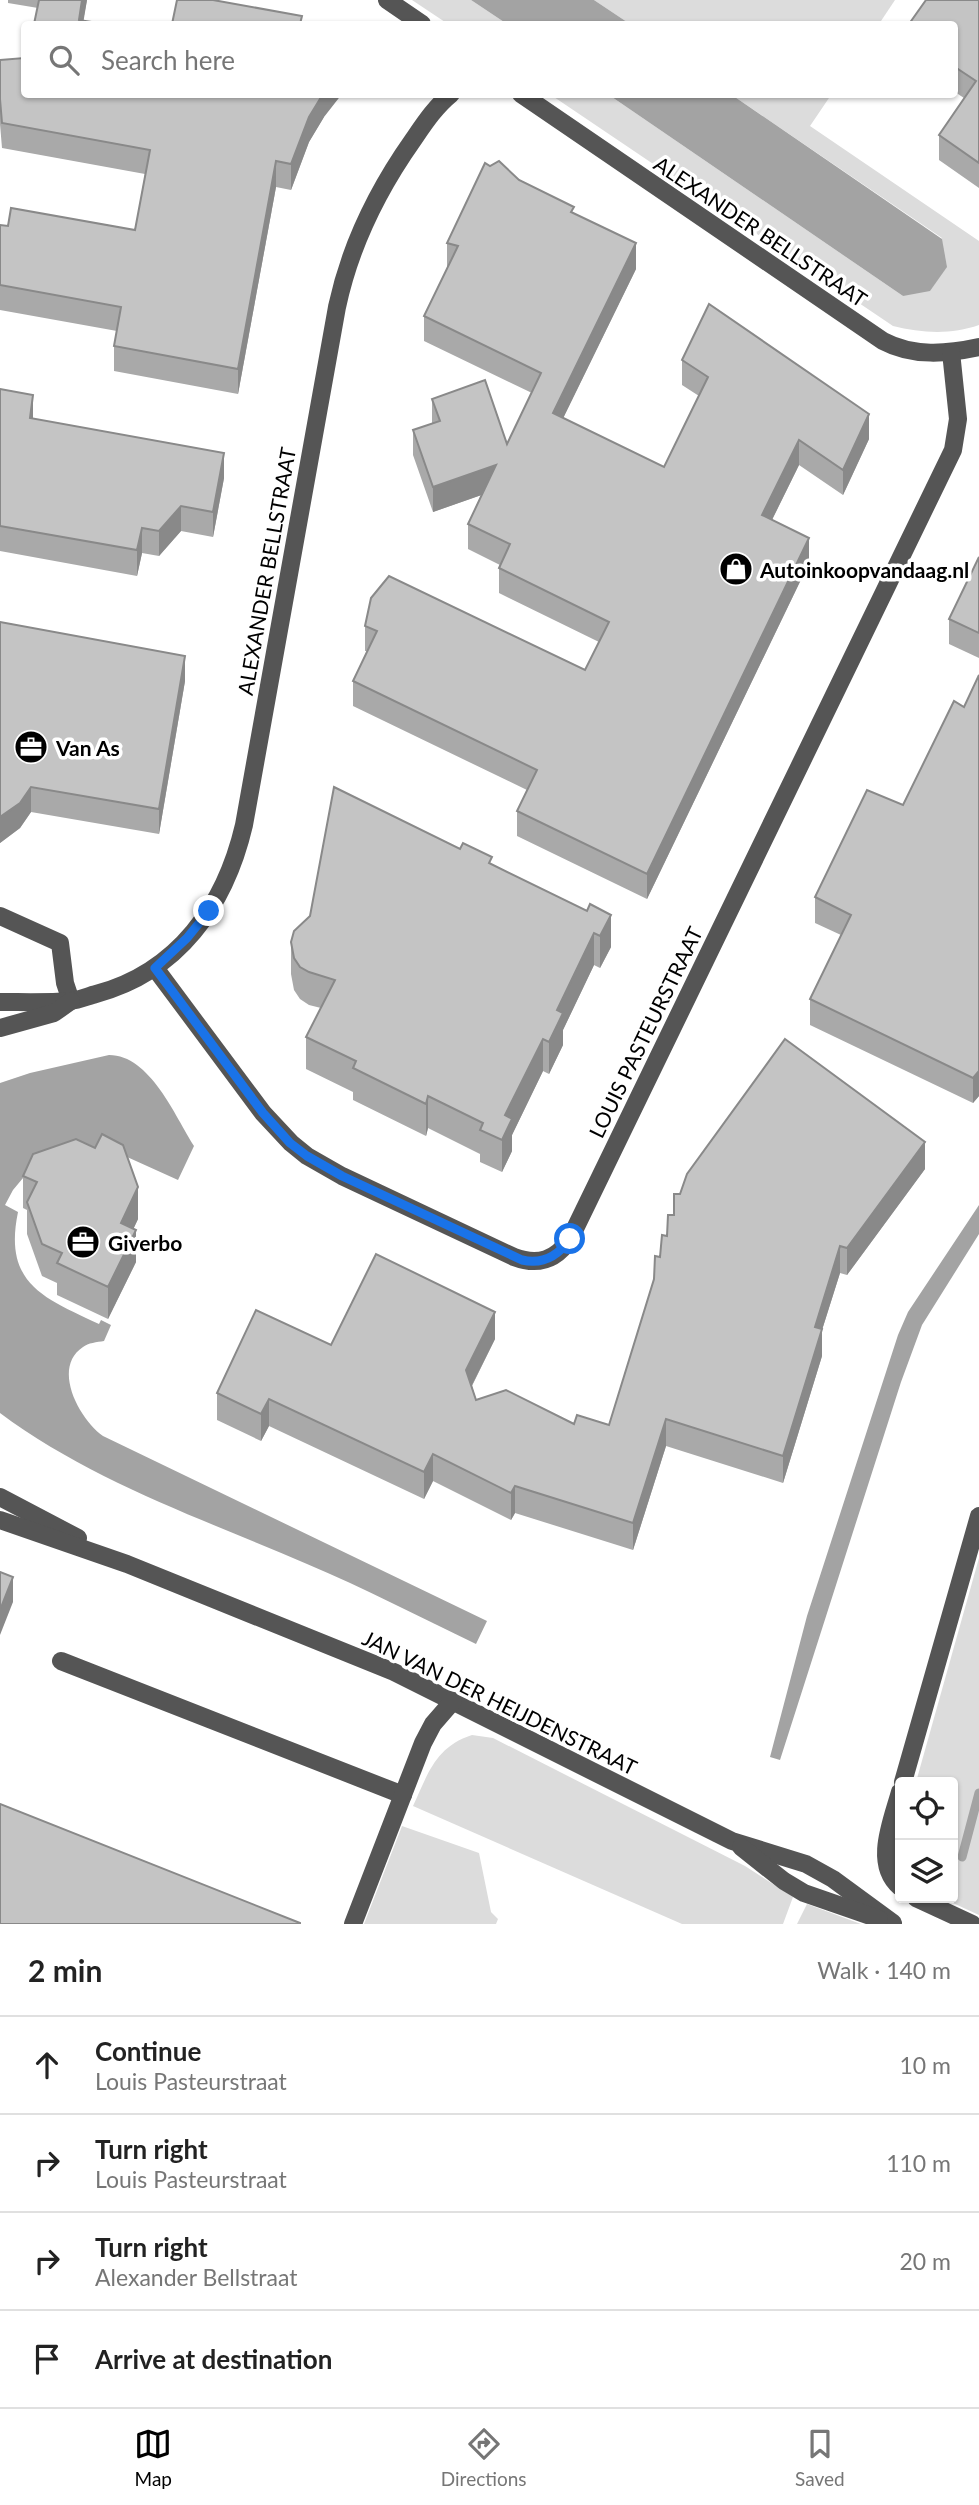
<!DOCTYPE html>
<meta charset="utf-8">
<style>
body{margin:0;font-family:Lato,sans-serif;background:#f2f2f2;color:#222}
.controls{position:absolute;right:21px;bottom:21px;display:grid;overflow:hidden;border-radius:7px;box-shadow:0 2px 5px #0004}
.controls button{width:63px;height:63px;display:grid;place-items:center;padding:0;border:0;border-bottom:2px solid #e0e0e0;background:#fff;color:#222;font:35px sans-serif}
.stop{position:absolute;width:21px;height:21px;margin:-16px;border:5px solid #1a73e8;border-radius:50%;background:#fff}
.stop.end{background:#1a73e8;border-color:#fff;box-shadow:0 2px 7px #0008}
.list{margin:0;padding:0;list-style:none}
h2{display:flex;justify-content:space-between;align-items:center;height:91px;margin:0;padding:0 28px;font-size:30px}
h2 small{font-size:23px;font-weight:400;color:#767676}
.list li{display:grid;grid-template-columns:46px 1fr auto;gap:21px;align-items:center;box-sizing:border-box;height:98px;padding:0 28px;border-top:2px solid #e0e0e0}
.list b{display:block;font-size:26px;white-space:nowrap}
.list p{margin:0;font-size:23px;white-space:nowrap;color:#767676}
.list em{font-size:23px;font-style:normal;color:#767676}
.icon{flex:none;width:38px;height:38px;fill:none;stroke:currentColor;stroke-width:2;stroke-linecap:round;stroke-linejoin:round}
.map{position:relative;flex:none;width:979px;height:1924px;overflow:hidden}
.search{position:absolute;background:#fff;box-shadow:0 2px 5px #0004;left:21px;right:21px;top:21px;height:77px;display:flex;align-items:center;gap:18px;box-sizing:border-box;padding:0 24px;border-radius:7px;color:#767676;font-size:26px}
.sheet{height:483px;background:#fff}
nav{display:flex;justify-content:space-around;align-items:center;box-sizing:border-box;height:98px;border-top:2px solid #e0e0e0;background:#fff;font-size:19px;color:#767676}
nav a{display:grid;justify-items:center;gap:4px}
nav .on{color:#000}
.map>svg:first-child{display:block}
</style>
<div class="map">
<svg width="979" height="1924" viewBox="0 0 979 1924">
<rect width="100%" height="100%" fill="#fff"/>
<g fill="#dcdcdc">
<polygon points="412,0 471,0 507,24 448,24"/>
<polygon points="594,0 895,0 879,24 630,24"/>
<path d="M 551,95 L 609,95 L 903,296 L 942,238 L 732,95 L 831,95 L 810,126 L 979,241 L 979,325 C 951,335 921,333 893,326 Z"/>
<polygon points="979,1558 979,1915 942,1898 953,1898 953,1782 916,1782"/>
<path d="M 472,1735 L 493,1738 L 745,1866 L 793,1897 L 783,1924 L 682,1924 L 413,1806 C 428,1774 435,1747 472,1735 Z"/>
<polygon points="402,1826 479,1853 491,1912 498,1919 496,1924 364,1924"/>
<polygon points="807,1904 861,1924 797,1924"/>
</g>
<g fill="#a3a3a3">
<polygon points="471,0 594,0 630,24 507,24"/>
<polygon points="609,95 732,95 942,239 947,267 930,291 903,296"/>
<path d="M 109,1055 C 150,1055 175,1116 194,1146 L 178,1180 L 105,1147 L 28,1172 L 13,1190 L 5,1205 L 18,1212 C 3,1284 44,1298 99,1324 L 101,1320 L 111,1325 L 104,1341 C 97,1342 88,1343 83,1347 C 51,1368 80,1420 103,1436 L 487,1621 L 476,1644 C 420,1617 364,1588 307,1564 C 203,1519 91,1481 0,1413 L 0,1083 L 30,1073 Z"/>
<polygon points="979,1205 979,1234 922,1325 901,1382 780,1760 770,1757 807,1616 898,1335 908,1312"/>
</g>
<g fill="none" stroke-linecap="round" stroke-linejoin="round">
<polyline stroke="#a3a3a3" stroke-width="9" points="962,1857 979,1793"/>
<g stroke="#555" stroke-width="18">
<polyline points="387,0 422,24"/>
<path d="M 521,94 L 883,341 C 913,357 947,354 979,347"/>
<polyline points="0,916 60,943 65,983 71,1001"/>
<path d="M 155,968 L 263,1113 L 291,1143 L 307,1156 L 342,1176 L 514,1257 C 538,1266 556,1260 570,1239 L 953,450 L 958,419 L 951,352"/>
<path d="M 0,1002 C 23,1002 47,1003 70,1001 C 79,1000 88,996 96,994 C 178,972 225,906 244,825 L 337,307 C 350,246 377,191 413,140 C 424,124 435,107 451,94"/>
<polyline points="0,1028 54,1013 71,1001"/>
<polyline points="0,1497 78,1538"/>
<polyline points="0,1520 127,1564 394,1672 732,1841 806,1864 833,1879 893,1923"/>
<polyline points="61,1661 403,1795"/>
<polyline points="903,1782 979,1516"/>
<path d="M 900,1792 C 892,1821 873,1864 900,1887"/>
<polyline points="741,1847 784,1881 804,1893 879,1919"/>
<polyline points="916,1898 972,1924"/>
<polyline points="353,1924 423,1743 433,1724 453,1701"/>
</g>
</g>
<g fill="#a9a9a9">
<polygon points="8,0 87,0 83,21 34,24 38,8 8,3"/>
<polygon points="979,0 979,188 939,160 939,135 964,98 955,92 955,24"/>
<polygon points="0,60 324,117 309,142 291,190 276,187 238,394 114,371 114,346 117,331 0,310 0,225 8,226 135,230 145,174 2,148 0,124"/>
<polygon points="519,180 574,213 636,269 563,418 664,467 699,396 682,385 682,360 869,439 843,495 799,465 772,520 809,563 647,899 517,836 517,811 527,790 353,706 353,681 367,651 365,651 365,626 585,670 599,642 499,593 499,568 500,565 468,549 468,524 481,495 433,512 413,455 413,430 432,424 432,399 507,444 532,393 424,341 424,316 447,268 447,243"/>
<polygon points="0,389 33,419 224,478 213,537 181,531 159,556 142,553 137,576 0,551"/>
<polygon points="979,557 979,658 949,644 949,619"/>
<polygon points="0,622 185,681 159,834 31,812 20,828 0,843"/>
<polygon points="979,675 979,1096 973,1103 810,1025 810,999 841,935 815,923 815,897 903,805 964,707"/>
<polygon points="492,864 587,911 611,947 600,968 594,965 563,1030 563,1045 549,1074 543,1071 512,1135 512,1151 502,1172 480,1162 480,1154 428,1128 426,1136 353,1100 353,1092 306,1069 306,1037 321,1008 309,1005 300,999 294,990 291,974 291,942"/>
<polygon points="925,1169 847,1275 840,1273 822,1330 822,1356 783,1483 666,1446 633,1550 515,1513 511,1520 433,1481 424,1499 269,1426 261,1441 217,1420 217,1393 331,1345 495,1339 472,1386 476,1400 574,1424 609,1425 680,1194"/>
<polygon points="23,1176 138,1219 133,1229 136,1262 108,1319 57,1295 57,1283 42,1276 27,1234 27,1210 23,1208"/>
</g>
<g fill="#898989">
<polygon points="82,0 87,0 83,24 79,20"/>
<polygon points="323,94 342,94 324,117 309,142 291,190 291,164 309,117"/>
<polygon points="276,161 276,187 238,394 238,369"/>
<polygon points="636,243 636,269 553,439 553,413"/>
<polygon points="33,395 33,420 30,418"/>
<polygon points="869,414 869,439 843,495 843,470"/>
<polygon points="799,440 799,465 762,540 762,515"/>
<polygon points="224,453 224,478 213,537 213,512"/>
<polygon points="496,465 496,490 433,512 433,487"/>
<polygon points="181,506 181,531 159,556 159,531"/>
<polygon points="142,528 142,553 137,576 137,550"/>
<polygon points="809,538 809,563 647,899 647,874"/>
<polygon points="185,656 185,681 159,834 159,809"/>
<polygon points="31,787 31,812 20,828 0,843 0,817"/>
<polygon points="611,915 611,947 600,968 600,936"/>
<polygon points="594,933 594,965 563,1030 563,1045 549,1074 549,1042 557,1010"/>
<polygon points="543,1039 543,1071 512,1135 512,1151 502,1172 502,1140 505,1115"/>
<polygon points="979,1071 979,1096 973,1103 973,1078"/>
<polygon points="428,1096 428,1128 426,1136 426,1104"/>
<polygon points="925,1142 925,1169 847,1275 847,1248"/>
<polygon points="138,1187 138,1219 121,1256 121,1223"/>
<polygon points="136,1230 136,1262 108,1319 108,1287"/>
<polygon points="840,1246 840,1273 822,1330 822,1356 783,1483 783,1456 815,1327"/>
<polygon points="495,1312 495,1339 466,1397 466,1370"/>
<polygon points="269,1399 269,1426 261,1441 261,1414"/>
<polygon points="666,1419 666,1446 633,1550 633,1523"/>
<polygon points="433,1454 433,1481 424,1499 424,1472"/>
<polygon points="515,1486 515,1513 511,1520 511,1493"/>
<polygon points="13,1577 13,1602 0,1635 0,1610"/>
</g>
<g fill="#c4c4c4" stroke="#898989" stroke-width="2">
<polygon points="39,0 82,0 79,20 104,24 34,24"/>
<polygon points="177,0 213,0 302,16 300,24 172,24"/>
<polygon points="926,0 979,0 979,163 939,135 976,81 955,67 955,24 909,24"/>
<polygon points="24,58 24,94 323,94 309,117 291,164 276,161 238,369 114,346 121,307 0,285 0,225 8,226 11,208 135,230 150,150 2,123 0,99 0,60"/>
<polygon points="499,161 519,180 574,207 571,212 636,243 553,413 664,467 708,377 682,360 709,304 869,414 843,470 799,440 762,515 809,538 647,874 517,811 537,770 353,681 377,631 365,626 371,598 389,576 585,670 609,622 499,568 510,544 468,524 496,465 433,487 413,430 440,421 432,399 485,380 507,444 541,373 424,316 458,246 447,243 485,163 490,166"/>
<polygon points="0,389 33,395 30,418 224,453 213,512 181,506 159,531 142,528 137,550 0,526"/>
<polygon points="979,557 979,633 949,619"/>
<polygon points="0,622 185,656 159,809 31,787 20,803 0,817"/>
<polygon points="979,675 979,1071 973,1078 810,999 851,915 815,897 867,790 903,805 954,701 964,707"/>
<polygon points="334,787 460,849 463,843 492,857 489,863 587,911 590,904 611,915 600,936 594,933 557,1010 563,1013 549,1042 543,1039 505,1115 512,1119 502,1140 480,1130 483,1123 428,1096 426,1104 353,1068 356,1061 306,1037 335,980 309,972 300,967 294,958 291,942 294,931 310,916"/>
<polygon points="785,1039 925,1142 847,1248 840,1246 815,1327 822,1329 783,1456 666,1419 633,1523 515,1486 511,1493 433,1454 424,1472 269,1399 261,1414 217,1393 256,1310 331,1345 376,1254 495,1312 466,1370 476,1400 506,1390 574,1424 577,1415 609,1425 654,1279 655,1256 660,1257 662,1235 667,1236 668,1215 674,1215 674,1194 680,1194 687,1174"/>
<polygon points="102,1134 123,1145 138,1187 121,1223 136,1230 108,1287 57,1263 62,1253 42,1244 27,1202 37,1182 23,1176 33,1154 76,1139 95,1148"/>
<polygon points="0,1572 13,1577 0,1610"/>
<polygon points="0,1804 300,1923 300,1924 0,1924"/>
</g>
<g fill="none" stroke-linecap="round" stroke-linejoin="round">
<path stroke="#1a73e8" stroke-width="9" d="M 209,911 L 187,938 L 155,968 L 263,1113 L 290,1143 L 307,1156 L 342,1176 L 522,1260 C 543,1265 558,1256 570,1239"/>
</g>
<defs>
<symbol id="shop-disc" viewBox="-11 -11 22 22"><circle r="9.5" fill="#000" stroke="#fff"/><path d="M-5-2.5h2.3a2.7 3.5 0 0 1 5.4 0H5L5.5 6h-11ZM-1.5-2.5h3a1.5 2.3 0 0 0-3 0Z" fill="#fff"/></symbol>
<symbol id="office-disc" viewBox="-11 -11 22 22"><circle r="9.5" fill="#000" stroke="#fff"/><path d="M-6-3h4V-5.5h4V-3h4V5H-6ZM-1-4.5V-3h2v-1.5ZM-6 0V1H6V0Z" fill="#fff"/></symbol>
</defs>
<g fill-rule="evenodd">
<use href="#shop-disc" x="717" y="550" width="38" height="38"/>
<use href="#office-disc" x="12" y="728" width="38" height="38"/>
<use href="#office-disc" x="64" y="1223" width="38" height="38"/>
</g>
<g text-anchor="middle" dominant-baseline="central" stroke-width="7" stroke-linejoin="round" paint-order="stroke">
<g font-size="21" fill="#000" stroke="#fff">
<text transform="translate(761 231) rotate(34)">ALEXANDER BELLSTRAAT</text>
<text transform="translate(266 571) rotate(-80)">ALEXANDER BELLSTRAAT</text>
<text transform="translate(645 1032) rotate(-64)">LOUIS PASTEURSTRAAT</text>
<text transform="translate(500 1702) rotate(26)">JAN VAN DER HEIJDENSTRAAT</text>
</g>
<g font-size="21" font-weight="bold" fill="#000" stroke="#fff" text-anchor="start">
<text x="760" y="569">Autoinkoopvandaag.nl</text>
<text x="56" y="747">Van As</text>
<text x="108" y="1242">Giverbo</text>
</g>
</g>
</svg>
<div class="controls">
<button><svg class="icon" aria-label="locate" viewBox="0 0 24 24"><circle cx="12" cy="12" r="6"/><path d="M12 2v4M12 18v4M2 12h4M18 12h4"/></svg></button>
<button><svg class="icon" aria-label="layers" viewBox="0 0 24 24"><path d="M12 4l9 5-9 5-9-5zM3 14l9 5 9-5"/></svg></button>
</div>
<div class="stop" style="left:570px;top:1239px"></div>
<div class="stop end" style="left:209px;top:911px"></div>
<div class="search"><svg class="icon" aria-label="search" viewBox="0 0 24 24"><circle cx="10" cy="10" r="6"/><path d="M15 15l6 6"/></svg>Search here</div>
</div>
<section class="sheet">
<h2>2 min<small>Walk · 140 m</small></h2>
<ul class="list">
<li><svg class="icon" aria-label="ahead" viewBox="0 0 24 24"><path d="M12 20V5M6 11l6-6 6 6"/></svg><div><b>Continue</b><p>Louis Pasteurstraat</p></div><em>10 m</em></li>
<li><svg class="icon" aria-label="right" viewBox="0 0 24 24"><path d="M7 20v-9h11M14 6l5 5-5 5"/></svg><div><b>Turn right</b><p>Louis Pasteurstraat</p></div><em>110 m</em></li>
<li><svg class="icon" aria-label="right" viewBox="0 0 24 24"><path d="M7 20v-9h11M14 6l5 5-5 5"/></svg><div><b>Turn right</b><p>Alexander Bellstraat</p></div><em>20 m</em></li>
<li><svg class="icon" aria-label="arrive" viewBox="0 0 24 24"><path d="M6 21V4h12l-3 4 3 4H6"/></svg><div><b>Arrive at destination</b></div></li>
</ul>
</section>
<nav>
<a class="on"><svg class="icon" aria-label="map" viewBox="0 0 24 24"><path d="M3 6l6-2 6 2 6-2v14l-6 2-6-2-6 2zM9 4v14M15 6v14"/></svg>Map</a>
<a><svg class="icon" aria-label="directions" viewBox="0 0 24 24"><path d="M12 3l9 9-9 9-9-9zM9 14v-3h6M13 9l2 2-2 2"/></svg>Directions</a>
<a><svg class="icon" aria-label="saved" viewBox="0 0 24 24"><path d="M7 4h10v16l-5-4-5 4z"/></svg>Saved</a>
</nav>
